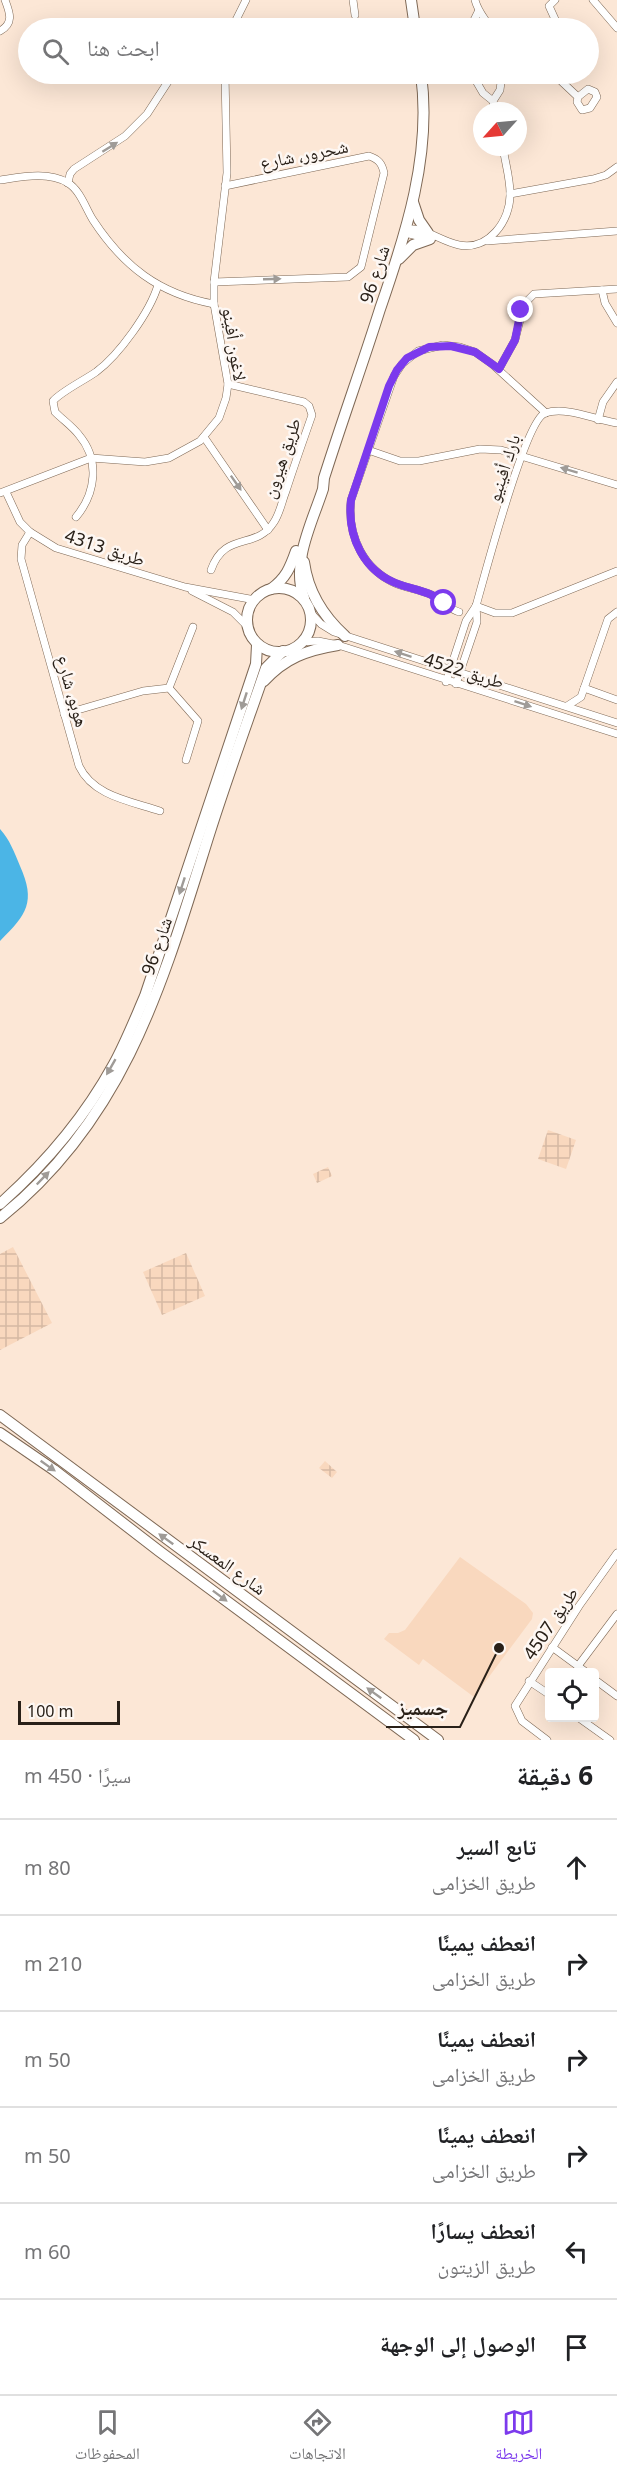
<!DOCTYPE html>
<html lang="ar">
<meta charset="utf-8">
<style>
body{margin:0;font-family:"Noto Sans","Noto Naskh Arabic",sans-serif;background:#f2f2f2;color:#202124;direction:rtl}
.controls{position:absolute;right:18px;bottom:18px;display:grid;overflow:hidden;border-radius:6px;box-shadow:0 6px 24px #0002}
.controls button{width:54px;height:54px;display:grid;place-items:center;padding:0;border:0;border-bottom:2px solid #e0e0e0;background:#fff;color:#202124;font:30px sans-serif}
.compass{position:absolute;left:473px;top:102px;width:54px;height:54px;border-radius:50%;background:#fff;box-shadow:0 6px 24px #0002;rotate:243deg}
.scale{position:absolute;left:18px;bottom:15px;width:102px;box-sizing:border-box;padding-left:6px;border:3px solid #292018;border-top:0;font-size:16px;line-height:21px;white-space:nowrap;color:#292018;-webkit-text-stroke:4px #fdf7f3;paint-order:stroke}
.stop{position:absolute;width:18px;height:18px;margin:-14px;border:4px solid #7c3aed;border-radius:50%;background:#fff}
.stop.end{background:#7c3aed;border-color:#fff;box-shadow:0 2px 6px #0008}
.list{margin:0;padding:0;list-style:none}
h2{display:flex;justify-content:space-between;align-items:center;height:78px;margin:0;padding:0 24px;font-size:26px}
h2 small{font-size:20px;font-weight:400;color:#757577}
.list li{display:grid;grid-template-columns:39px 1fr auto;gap:18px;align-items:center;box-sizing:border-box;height:96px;padding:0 24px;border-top:2px solid #e0e0e0}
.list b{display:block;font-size:22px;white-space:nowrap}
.list p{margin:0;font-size:20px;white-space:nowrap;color:#757577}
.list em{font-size:20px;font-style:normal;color:#757577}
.icon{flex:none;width:33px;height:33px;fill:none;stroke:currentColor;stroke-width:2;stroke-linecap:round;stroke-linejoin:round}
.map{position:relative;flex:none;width:617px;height:1740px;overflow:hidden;direction:ltr}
.search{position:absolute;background:#fff;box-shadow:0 6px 24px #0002;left:18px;right:18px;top:18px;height:66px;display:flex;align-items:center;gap:15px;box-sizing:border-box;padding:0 21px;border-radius:33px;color:#757577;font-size:22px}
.sheet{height:654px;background:#fff}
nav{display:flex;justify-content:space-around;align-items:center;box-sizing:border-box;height:84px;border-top:2px solid #e0e0e0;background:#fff;font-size:16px;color:#757577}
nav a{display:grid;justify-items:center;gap:3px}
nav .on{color:#7c3aed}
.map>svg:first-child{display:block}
</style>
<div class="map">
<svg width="617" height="1740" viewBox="0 0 617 1740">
<defs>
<pattern id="industrial-grid" width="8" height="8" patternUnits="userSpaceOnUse" patternTransform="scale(1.5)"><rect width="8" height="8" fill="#f9d8be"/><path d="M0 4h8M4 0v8" fill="none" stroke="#d5b9a3"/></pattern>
</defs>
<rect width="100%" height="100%" fill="#fce7d6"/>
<polygon fill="#f9d8be" points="460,1557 526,1604 533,1613 532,1619 474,1697 423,1659 419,1665 384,1639 389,1633 398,1633 405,1630"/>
<g fill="url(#industrial-grid)">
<polygon points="548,1130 576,1140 566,1169 538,1159"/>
<polygon points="328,1167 332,1176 317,1183 313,1174"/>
<polygon points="13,1247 52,1323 0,1350 0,1254"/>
<polygon points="186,1253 205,1296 162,1315 143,1272"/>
<polygon points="325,1461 337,1472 332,1478 319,1468"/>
</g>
<path fill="#4bb5e6" d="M 0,829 C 10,840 14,852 20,866 C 36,902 27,914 0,941 Z"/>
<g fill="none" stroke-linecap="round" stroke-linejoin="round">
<defs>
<g id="street">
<polyline points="353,0 355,15"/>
<path d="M 475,0 C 478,12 485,18 490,28"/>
<polyline points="555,0 549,6 559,28"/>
<polyline points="593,0 617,28"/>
<polyline points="232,28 246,0"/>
<polyline points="470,28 478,12"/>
<path d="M 0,31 C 14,23 10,13 5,0"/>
<polyline points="472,74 483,93 493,101"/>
<polyline points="557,74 561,81 578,97 577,102 582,110 590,108 597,97 595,92 588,89 578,97"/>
<polyline points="495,111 493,101 500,90 502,74"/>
<path d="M 0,180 C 21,177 48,171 68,183 C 80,190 86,209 93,220 C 123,266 159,294 214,304"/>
<polyline points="68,183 70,174 74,169 125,136 147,114 173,74"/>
<polyline points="510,194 593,179 606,175 617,167"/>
<path d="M 406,229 C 425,227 440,241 459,245 C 488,251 511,221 510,193 C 510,178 505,162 503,147"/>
<polyline points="405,233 426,238"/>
<polyline points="487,241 617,231"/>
<path d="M 214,282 L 348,277 L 361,267 L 384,173 C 382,163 378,159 369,156 L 225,186"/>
<polyline points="602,290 605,303 617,323"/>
<polyline points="499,369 515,340 524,304 534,294 617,289"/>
<polyline points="598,420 603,402 617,382"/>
<polyline points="204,437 268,530"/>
<polyline points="368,450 400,461 419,461 480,449 501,450 617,485"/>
<polyline points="6,492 20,522 30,532 56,548 185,587 255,600"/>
<polyline points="0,493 91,458 145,462 169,458 200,441 219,418 226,398 228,384 214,304 214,282 227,173 225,74"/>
<path d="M 76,517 C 96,493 100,460 79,435 C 72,426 63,420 55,412 L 53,401 C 62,391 83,381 96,372 C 119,355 150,312 158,285"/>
<path d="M 30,532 L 22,545 L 21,559 L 79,766 C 93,796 130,801 160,811"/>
<path d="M 211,570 C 225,530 256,551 274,522 C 280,513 282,501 286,491 C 294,466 303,441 312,415 L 309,406 L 304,402 L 228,384"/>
<polyline points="192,591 233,612 247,626"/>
<polyline points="476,606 495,613 512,613 617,571"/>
<path d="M 459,612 C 448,609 443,599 432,595 C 421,590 408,588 397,584 C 363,570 347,535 351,500 L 394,376 L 402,364 L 418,351 L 443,345 L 460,347 L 475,352 L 492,364 L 546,413"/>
<polyline points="311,613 321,624 334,632 617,723"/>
<polyline points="301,642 318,641 338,645 617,734"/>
<path d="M 446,682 L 466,621 L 476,606 C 484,578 525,421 545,413 C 567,406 595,420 617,423"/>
<polyline points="456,684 477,622 476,606"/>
<polyline points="169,688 193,627"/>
<polyline points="584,688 617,700"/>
<polyline points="567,706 581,697 608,619 617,612"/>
<polyline points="64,714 143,691 169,688 198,721 186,760"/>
<polyline points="552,1647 586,1672"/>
<polyline points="578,1666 617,1614"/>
<polyline points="594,1679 617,1696"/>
<polyline points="529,1681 550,1695"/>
<polyline points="579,1718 610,1740"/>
<polyline points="547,1740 522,1721 515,1706 579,1606 617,1553"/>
</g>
<g id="secondary">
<polyline points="411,0 415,28"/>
<polyline points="413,202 419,220 428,233"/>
<polyline points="399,259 413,245 430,239"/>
<path d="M 304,562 C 308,592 323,616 345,636"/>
<circle cx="279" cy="620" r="32"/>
<path d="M 271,589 C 286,578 290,568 296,551"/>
<path d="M 304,598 C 291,562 312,523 323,489 L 324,478 C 342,421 362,366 380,309 C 406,234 432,154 421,74"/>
<path d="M 264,681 C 285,658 307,650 338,645"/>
<path d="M 0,1204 C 45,1164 85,1117 114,1064 C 126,1042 135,1019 145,996 L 251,679 L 256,664 L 257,645"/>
<path d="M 0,1218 C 124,1119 162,985 207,841 C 225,783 246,726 266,668 L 283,651"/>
</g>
<g id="primary">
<polyline points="0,1415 438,1740"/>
<polyline points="0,1433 54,1470 159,1551 414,1740"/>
</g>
</defs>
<use href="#street" stroke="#7e6855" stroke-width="8"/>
<use href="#secondary" stroke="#7e6855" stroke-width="12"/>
<use href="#primary" stroke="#7e6855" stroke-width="12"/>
<use href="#street" stroke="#fff" stroke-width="7"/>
<use href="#secondary" stroke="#fff" stroke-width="10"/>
<use href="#primary" stroke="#fff" stroke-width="10"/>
</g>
<defs><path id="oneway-solid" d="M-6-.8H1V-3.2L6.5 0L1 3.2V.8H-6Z" transform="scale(1.5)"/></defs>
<g fill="#9f9b97">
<use href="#oneway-solid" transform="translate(110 147) rotate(-32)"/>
<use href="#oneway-solid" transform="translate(272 279) rotate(-2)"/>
<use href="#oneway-solid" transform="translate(569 470) rotate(-163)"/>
<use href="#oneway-solid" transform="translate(236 483) rotate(55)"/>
<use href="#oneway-solid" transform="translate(403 654) rotate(-162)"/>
<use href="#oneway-solid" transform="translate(244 701) rotate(108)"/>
<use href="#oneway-solid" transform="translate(523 704) rotate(18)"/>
<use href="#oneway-solid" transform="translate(182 886) rotate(108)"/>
<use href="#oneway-solid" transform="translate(111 1067) rotate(120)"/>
<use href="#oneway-solid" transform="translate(43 1178) rotate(-46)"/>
<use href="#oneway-solid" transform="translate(48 1466) rotate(35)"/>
<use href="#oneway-solid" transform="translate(166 1539) rotate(-144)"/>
<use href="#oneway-solid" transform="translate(220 1596) rotate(37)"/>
<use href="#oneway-solid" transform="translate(374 1693) rotate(-144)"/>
</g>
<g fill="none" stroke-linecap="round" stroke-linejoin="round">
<path stroke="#7c3aed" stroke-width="8" d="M 444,603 C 432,592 416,590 401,585 C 364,573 347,537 351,500 L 389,386 L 397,370 L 407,358 L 429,347 L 451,346 L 475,352 L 499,369 L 515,340 L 521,310"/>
</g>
<g text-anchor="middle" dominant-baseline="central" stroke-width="5" stroke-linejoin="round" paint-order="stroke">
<g font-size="18" fill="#292018" stroke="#fdf7f3">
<text transform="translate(304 154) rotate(-11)">شحرور، شارع</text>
<text transform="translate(374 274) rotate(-72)">شارع 96</text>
<text transform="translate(235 344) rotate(81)">لاغون أفينو</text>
<text transform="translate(281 458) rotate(-71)">طريق هيرون</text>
<text transform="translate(503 468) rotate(-72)">بارك أفينيو</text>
<text transform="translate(105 547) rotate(18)">طريق 4313</text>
<text transform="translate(464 670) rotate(17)">طريق 4522</text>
<text transform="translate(73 691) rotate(74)">هوبو، شارع</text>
<text transform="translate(156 946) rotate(-71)">شارع 96</text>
<text transform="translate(228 1564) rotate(36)">شارع المعسكر</text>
<text transform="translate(550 1623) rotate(-56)">طريق 4507</text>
</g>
</g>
<path fill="none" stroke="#292018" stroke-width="2" d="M499 1648L460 1727H386"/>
<circle fill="#292018" stroke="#fdf7f3" stroke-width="2" cx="499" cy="1648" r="6"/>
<g font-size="20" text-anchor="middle" font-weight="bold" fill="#292018" stroke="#fdf7f3" stroke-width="5" stroke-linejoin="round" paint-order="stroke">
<text x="423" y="1715">جسميز</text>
</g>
</svg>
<div class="controls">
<button><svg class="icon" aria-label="locate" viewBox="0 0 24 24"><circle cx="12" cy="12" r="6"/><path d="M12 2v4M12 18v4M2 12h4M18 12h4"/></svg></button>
</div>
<svg class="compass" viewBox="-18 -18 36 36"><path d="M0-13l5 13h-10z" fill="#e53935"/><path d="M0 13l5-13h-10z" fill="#757577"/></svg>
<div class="scale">100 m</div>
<div class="stop" style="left:444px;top:603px"></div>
<div class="stop end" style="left:521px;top:310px"></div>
<div class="search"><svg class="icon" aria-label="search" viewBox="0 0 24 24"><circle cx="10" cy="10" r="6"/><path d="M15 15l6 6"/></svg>ابحث هنا</div>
</div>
<section class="sheet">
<h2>6 دقيقة<small>سيرًا · 450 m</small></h2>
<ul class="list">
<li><svg class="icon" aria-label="ahead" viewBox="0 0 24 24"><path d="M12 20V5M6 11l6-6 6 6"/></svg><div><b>تابع السير</b><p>طريق الخزامى</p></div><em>80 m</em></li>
<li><svg class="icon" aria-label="right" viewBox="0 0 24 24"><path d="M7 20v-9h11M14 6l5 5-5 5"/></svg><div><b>انعطف يمينًا</b><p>طريق الخزامى</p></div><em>210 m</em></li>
<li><svg class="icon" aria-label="right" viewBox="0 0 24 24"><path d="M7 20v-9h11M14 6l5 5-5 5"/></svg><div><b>انعطف يمينًا</b><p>طريق الخزامى</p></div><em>50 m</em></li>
<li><svg class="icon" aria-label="right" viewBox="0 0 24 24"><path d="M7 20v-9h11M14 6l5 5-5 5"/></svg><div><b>انعطف يمينًا</b><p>طريق الخزامى</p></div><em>50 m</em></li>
<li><svg class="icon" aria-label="left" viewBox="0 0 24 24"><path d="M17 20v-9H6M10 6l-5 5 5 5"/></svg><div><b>انعطف يسارًا</b><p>طريق الزيتون</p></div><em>60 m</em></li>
<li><svg class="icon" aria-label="arrive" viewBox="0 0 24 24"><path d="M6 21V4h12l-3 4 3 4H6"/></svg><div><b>الوصول إلى الوجهة</b></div></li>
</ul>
</section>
<nav>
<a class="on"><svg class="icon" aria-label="map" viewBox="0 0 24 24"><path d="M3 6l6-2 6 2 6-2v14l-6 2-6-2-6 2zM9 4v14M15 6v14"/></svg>الخريطة</a>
<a><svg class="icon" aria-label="directions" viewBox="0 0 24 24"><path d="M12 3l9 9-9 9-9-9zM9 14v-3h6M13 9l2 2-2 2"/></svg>الاتجاهات</a>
<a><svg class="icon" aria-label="saved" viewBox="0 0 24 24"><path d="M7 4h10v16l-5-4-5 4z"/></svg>المحفوظات</a>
</nav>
